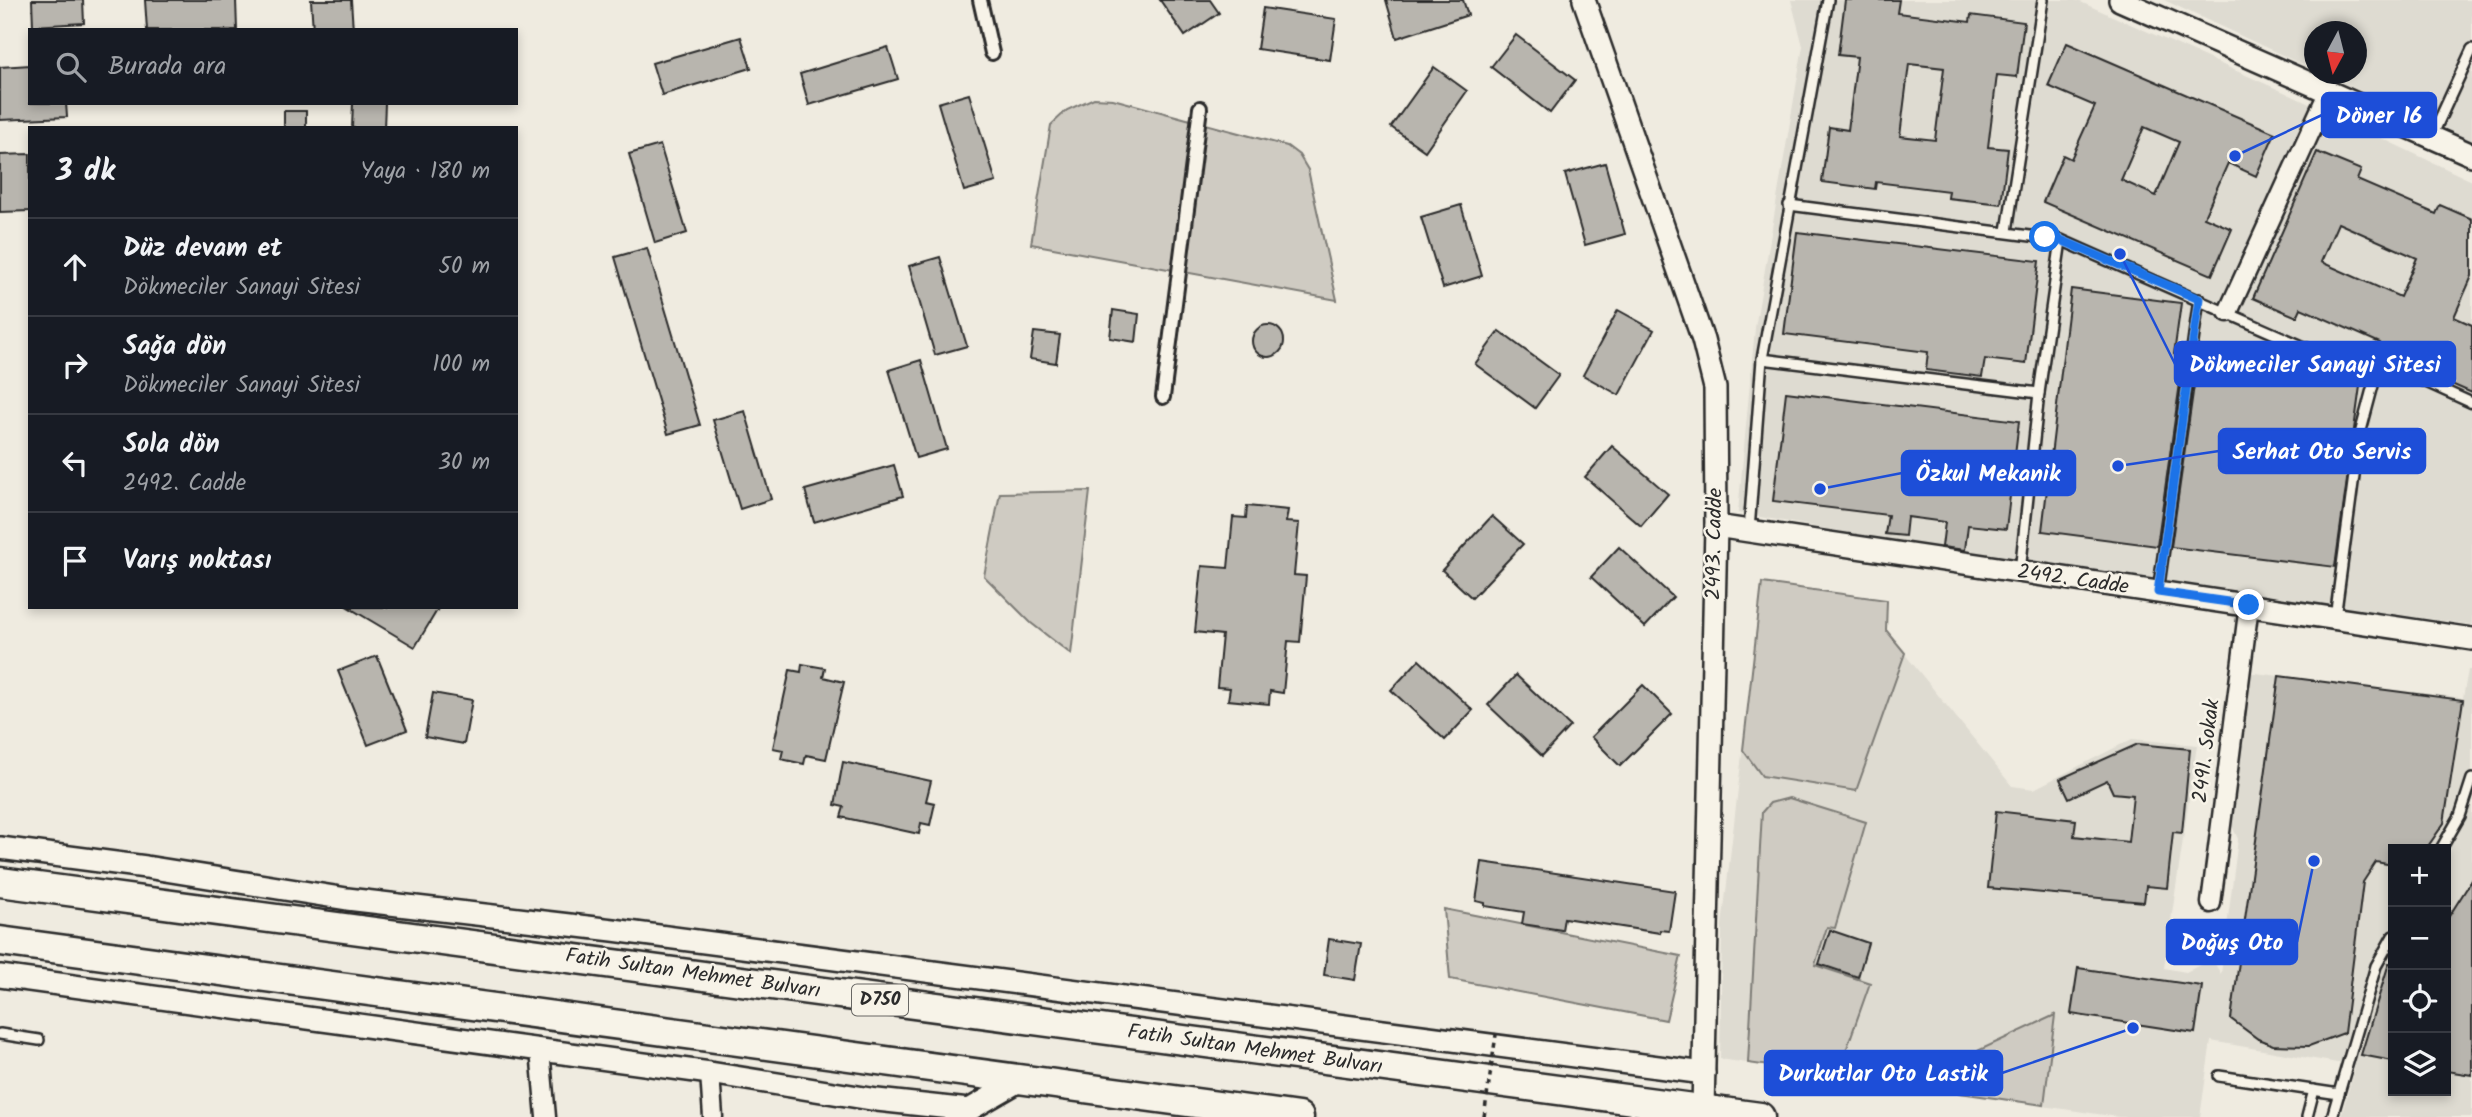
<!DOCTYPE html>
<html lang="tr">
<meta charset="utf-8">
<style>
body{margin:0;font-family:Kalam,sans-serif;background:#20242c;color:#f1f3f6}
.controls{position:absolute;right:21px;bottom:21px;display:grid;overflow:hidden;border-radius:0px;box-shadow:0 4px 10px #0003}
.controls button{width:63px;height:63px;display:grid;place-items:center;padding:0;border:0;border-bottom:2px solid #363941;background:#171b24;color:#f1f3f6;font:35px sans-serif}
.compass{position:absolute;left:2304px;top:21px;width:63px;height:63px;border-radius:50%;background:#171b24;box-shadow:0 4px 10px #0003;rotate:187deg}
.stop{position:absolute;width:21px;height:21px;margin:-16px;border:5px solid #1a73e8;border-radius:50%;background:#fff}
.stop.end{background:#1a73e8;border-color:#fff;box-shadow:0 2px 7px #0008}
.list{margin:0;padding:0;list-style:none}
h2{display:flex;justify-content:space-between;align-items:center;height:91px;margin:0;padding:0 28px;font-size:30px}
h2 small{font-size:23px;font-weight:400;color:#9ea1a6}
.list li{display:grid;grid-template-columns:46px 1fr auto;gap:21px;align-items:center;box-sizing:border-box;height:98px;padding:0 28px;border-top:2px solid #363941}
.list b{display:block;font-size:26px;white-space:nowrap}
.list p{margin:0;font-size:23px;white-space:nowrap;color:#9ea1a6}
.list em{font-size:23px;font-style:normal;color:#9ea1a6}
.icon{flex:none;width:38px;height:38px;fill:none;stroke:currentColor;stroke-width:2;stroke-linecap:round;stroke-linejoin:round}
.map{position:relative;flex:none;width:2472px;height:1117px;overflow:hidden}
.search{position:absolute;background:#171b24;box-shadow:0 4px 10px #0003;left:28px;top:28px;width:490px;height:77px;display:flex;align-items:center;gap:18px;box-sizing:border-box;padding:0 24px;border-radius:0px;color:#9ea1a6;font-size:26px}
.panel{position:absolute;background:#171b24;box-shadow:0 4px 10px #0003;left:28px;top:126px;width:490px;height:483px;border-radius:0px}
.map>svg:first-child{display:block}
</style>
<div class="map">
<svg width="2472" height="1117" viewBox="0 0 2472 1117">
<rect width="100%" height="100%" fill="#efebe0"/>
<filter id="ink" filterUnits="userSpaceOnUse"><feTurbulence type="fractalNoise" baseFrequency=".0143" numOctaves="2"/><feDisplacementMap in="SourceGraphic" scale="14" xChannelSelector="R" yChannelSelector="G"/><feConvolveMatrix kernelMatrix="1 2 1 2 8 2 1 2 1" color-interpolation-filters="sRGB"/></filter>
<g filter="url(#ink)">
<g fill="#dedbd1" fill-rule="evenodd">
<polygon points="1791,0 2076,0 2284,92 2472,181 2472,625 1977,556 1738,513 1755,328 1803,46"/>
<polygon points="2164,0 2472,0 2472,141 2323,74 2356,74 2356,32 2314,32 2314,70"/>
<path d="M 1762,583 L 1887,600 L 1886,631 L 2012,786 L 2034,789 L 2132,739 L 2197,745 L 2164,968 L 2186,972 L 2212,959 L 2221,974 L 2238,839 L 2228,817 L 2247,672 L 2463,698 L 2468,670 L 2472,670 L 2472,1117 L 2341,1117 L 2355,1066 L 2211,1041 L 2200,1117 L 2118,1117 L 1720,1059 L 1722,926 ZM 2393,849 L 2446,849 L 2446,1091 L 2393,1091 Z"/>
</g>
<g fill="#cfcbc2" stroke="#7d7b76" stroke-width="2">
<polygon points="1094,98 1113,99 1287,146 1299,155 1308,170 1337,300 1031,244 1051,125 1067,110"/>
<polygon points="1090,491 1071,654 1031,623 984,576 1000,493"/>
<polygon points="1762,583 1887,600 1886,630 1905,653 1856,791 1762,776 1743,750"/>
<polygon points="1789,798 1866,822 1835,928 1827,927 1815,965 1870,983 1837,1076 1748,1063 1762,812 1770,803"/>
<polygon points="1444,909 1681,956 1666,1020 1450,979"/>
<polygon points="2055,1015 2044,1105 1904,1085"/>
</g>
<g fill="#b8b5ae" stroke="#2b2b2b" stroke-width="2" fill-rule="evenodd">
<polygon points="32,0 83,0 84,23 33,26"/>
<polygon points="145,0 236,0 237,30 147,30"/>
<polygon points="311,0 351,0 353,30 313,30"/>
<polygon points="1160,0 1210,0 1219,13 1185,36"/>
<polygon points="1386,0 1463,0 1468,15 1397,38"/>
<path d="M 1845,0 L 1899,0 L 1897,13 L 1970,22 L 1971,15 L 2024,22 L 2017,77 L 1997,75 L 1988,147 L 2008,149 L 2001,204 L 1948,198 L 1949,191 L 1876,182 L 1875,189 L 1822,182 L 1829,127 L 1848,130 L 1857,57 L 1838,55 ZM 1909,64 L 1944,68 L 1935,140 L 1900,136 Z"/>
<polygon points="1263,8 1336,19 1330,60 1257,49"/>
<polygon points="1516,35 1575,80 1550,113 1491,67"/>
<polygon points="741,37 751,68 662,95 652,63"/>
<path d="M 2067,43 L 2275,133 L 2256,176 L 2228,163 L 2204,217 L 2232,229 L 2212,275 L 2043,202 L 2063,155 L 2071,159 L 2095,106 L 2048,86 ZM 2144,127 L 2179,142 L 2156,196 L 2121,180 Z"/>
<polygon points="888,47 898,79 809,105 800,74"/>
<polygon points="30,65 30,103 66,103 67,117 0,120 0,67"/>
<polygon points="1434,67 1467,91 1425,151 1391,127"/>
<polygon points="969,94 996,182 964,191 938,103"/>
<polygon points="353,103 385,103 384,128 352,128"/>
<rect x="284" y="111" width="22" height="17"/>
<polygon points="660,145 687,233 655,243 629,154"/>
<path d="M 2317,152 L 2361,170 L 2357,180 L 2436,214 L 2440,205 L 2472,219 L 2472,276 L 2454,317 L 2472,325 L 2472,393 L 2376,351 L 2380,343 L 2301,308 L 2297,317 L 2253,298 ZM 2338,223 L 2417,258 L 2400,297 L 2321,262 Z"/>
<polygon points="30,154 30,211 0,212 0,155"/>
<polygon points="1605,163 1625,234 1585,245 1565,174"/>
<polygon points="1461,205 1482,276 1443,288 1421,217"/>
<polygon points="1797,232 2039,261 2026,364 1985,359 1982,377 1926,370 1928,352 1784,334"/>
<polygon points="647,248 700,425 668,434 615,257"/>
<polygon points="940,257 967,346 935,355 909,266"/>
<polygon points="2071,289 2181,303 2174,354 2184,355 2157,546 2042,531"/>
<polygon points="1113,310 1139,314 1136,342 1110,338"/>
<polygon points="1618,310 1654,330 1619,395 1583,375"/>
<circle cx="1268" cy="341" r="16"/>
<polygon points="1499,331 1559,375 1535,408 1475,364"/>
<polygon points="1034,332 1060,335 1056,363 1030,359"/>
<polygon points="2198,357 2361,379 2335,567 2171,547"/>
<polygon points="921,360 947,449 916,458 889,370"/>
<polygon points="1786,392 2019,421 2006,529 1968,525 1965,550 1942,547 1945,522 1907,517 1905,536 1885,534 1888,515 1773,501"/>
<polygon points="745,411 771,499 740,509 713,420"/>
<polygon points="1612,446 1668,494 1641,526 1585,477"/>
<polygon points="894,465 903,496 814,522 805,490"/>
<polygon points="1247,506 1288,510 1286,522 1299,523 1294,575 1306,576 1300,642 1288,641 1283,693 1270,691 1269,704 1228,700 1230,688 1217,687 1222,635 1195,632 1202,566 1228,568 1233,517 1246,518"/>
<polygon points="1492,516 1523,544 1472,598 1442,570"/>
<polygon points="1619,547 1673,597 1645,627 1591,577"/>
<polygon points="348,607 439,607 415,647"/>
<polygon points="377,656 407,730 368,745 338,671"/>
<polygon points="1419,660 1473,710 1445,740 1391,690"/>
<polygon points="802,664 825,668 823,677 844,682 826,759 806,755 804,764 781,759 783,750 773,748 790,670 801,672"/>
<polygon points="1516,675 1570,726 1542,756 1488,705"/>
<polygon points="2279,676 2463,700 2444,823 2426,849 2393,849 2393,865 2376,862 2363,882 2344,1033 2309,1046 2273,1045 2258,1039 2231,1019"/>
<polygon points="1643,685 1672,714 1620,766 1591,737"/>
<polygon points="433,693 472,700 464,744 425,737"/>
<polygon points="2138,744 2190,749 2182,833 2173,832 2167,888 2146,886 2144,902 1988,888 1996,811 2076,820 2074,836 2128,842 2133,795 2113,793 2107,780 2069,798 2060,779"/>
<polygon points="843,762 931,781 926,801 935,803 930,825 921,823 919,834 841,817 844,807 835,805"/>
<polygon points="1482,862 1675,891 1669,931 1660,930 1660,933 1564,918 1562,930 1522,924 1524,912 1485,906 1485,903 1476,901"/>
<polygon points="2472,880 2472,1075 2446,1071 2446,921"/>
<polygon points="1830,930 1868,943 1858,977 1819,964"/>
<polygon points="1329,939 1361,944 1355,980 1324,975"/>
<polygon points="2389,963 2393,963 2393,1061 2361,1055"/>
<polygon points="2078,968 2202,986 2195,1033 2071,1014"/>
</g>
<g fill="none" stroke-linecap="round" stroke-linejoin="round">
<defs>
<g id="service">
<polyline points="2432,136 2472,49"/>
<polyline points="1789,205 2061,240 2375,378 2359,438 2335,618"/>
<polyline points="2007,231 2043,0"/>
<polyline points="1762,359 2039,393"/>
<polyline points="2375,378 2417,378 2472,403"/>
<polyline points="1749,530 1762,359 1828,0"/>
<polyline points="2020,572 2039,393 2061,240"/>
<polyline points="2158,592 2199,299"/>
<polyline points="2441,849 2460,816 2472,779"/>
<polyline points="0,1034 39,1040"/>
<polyline points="2219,1076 2339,1094"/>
<polyline points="2307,1117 2314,1090"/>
<polyline points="2332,1117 2376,966 2393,936"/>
</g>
<g id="pedestrian">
<polyline points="980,0 992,53"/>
<polyline points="1163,397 1200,108"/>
</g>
<g id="minor">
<polyline points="2228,312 2328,93"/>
<polyline points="2211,903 2249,605"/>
<polyline points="540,1050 546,1117"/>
<polyline points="710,1073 713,1117"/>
</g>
<g id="tertiary">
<polyline points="1584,0 1703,340 1715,388 1716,526 1703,1109"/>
<polyline points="2120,0 2472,155"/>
<polyline points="1716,526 2472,639"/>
<polyline points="0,848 146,867 347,899 613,930 1704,1073"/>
<polyline points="0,976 710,1073 877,1100 969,1110 1024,1078"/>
</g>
<g id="trunk">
<polyline points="0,882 1760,1117"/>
<polyline points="0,941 1299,1117"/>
</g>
</defs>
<use href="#service" stroke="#2b2b2b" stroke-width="14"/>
<use href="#pedestrian" stroke="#2b2b2b" stroke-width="18"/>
<use href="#minor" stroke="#2b2b2b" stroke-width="23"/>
<use href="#tertiary" stroke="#2b2b2b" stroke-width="26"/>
<use href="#trunk" stroke="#2b2b2b" stroke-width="33"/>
<use href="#service" stroke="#f7f3e8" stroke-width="9"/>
<use href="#pedestrian" stroke="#f7f3e8" stroke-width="12"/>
<use href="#minor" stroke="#f7f3e8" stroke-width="18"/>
<use href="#tertiary" stroke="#f7f3e8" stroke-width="21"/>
<use href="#trunk" stroke="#f7f3e8" stroke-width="28"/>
<polyline stroke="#2b2b2b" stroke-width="3.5" stroke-dasharray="5 5" stroke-linecap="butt" points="1484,1117 1497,1028"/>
</g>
</g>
<g fill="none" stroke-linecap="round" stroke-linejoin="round" filter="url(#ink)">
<polyline stroke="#1a73e8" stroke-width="9" points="2045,237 2061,240 2199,299 2158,592 2249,605"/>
</g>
<g text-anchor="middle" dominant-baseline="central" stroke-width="5" stroke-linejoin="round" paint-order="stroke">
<rect fill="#f7f3e8" stroke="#686764" stroke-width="2" x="852" y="984.5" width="56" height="31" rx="5"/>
<g font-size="19" font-weight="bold" fill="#2b2b2b">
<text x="880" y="1000">D750</text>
</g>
<g font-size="21" fill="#2b2b2b" stroke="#f7f3e8">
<text transform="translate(1715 544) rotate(-89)">2493. Cadde</text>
<text transform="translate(2073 580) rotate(8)">2492. Cadde</text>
<text transform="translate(2207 751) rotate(-83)">2491. Sokak</text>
<text transform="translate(693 974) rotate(8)">Fatih Sultan Mehmet Bulvarı</text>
<text transform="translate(1255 1050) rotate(8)">Fatih Sultan Mehmet Bulvarı</text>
</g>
</g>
<path fill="none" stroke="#1d4ed8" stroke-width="2.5" d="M2235 156L2322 115M2120 254L2175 364M2118 466L2219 451M1820 489L1902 473M2314 861L2297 942M2133 1028L2002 1073"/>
<g fill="#1d4ed8" stroke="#f7f3e8" stroke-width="2.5">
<circle cx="2235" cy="156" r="7"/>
<circle cx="2120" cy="254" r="7"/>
<circle cx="2118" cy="466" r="7"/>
<circle cx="1820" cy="489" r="7"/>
<circle cx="2314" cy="861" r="7"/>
<circle cx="2133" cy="1028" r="7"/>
</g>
<g fill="#1d4ed8" stroke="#1d4ed8" stroke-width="2.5">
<rect x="2322" y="93" width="114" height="44" rx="7"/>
<rect x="2175" y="342" width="280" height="44" rx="7"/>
<rect x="2219" y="429" width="206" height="44" rx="7"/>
<rect x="1902" y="451" width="173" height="44" rx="7"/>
<rect x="2167" y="920" width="130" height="44" rx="7"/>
<rect x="1765" y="1051" width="237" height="44" rx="7"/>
</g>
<g font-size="23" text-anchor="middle" font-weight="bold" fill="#fff">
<text x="2379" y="123">Döner 16</text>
<text x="2315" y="372">Dökmeciler Sanayi Sitesi</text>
<text x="2322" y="459">Serhat Oto Servis</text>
<text x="1988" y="481">Özkul Mekanik</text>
<text x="2232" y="950">Doğuş Oto</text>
<text x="1883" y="1081">Durkutlar Oto Lastik</text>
</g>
</svg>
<div class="controls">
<button>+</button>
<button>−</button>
<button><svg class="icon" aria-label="locate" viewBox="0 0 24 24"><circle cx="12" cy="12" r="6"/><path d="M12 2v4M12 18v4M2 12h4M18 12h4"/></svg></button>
<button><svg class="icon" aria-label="layers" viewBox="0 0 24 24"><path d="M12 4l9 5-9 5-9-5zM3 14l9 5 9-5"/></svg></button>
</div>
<svg class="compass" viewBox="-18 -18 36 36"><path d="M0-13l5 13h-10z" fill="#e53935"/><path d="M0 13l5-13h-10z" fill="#9ea1a6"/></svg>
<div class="stop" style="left:2045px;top:237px"></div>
<div class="stop end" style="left:2249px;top:605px"></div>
<div class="search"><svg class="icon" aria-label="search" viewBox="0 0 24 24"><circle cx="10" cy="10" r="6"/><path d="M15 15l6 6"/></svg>Burada ara</div>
<section class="panel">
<h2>3 dk<small>Yaya · 180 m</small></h2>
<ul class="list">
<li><svg class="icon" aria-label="ahead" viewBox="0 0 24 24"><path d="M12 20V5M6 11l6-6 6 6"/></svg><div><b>Düz devam et</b><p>Dökmeciler Sanayi Sitesi</p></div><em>50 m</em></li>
<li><svg class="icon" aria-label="right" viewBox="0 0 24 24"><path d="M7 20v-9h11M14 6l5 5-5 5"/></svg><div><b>Sağa dön</b><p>Dökmeciler Sanayi Sitesi</p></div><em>100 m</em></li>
<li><svg class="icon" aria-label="left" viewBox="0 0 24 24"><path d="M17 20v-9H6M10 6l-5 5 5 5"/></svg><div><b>Sola dön</b><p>2492. Cadde</p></div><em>30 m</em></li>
<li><svg class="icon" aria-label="arrive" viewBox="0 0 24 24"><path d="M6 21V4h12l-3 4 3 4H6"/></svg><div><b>Varış noktası</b></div></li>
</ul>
</section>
</div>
